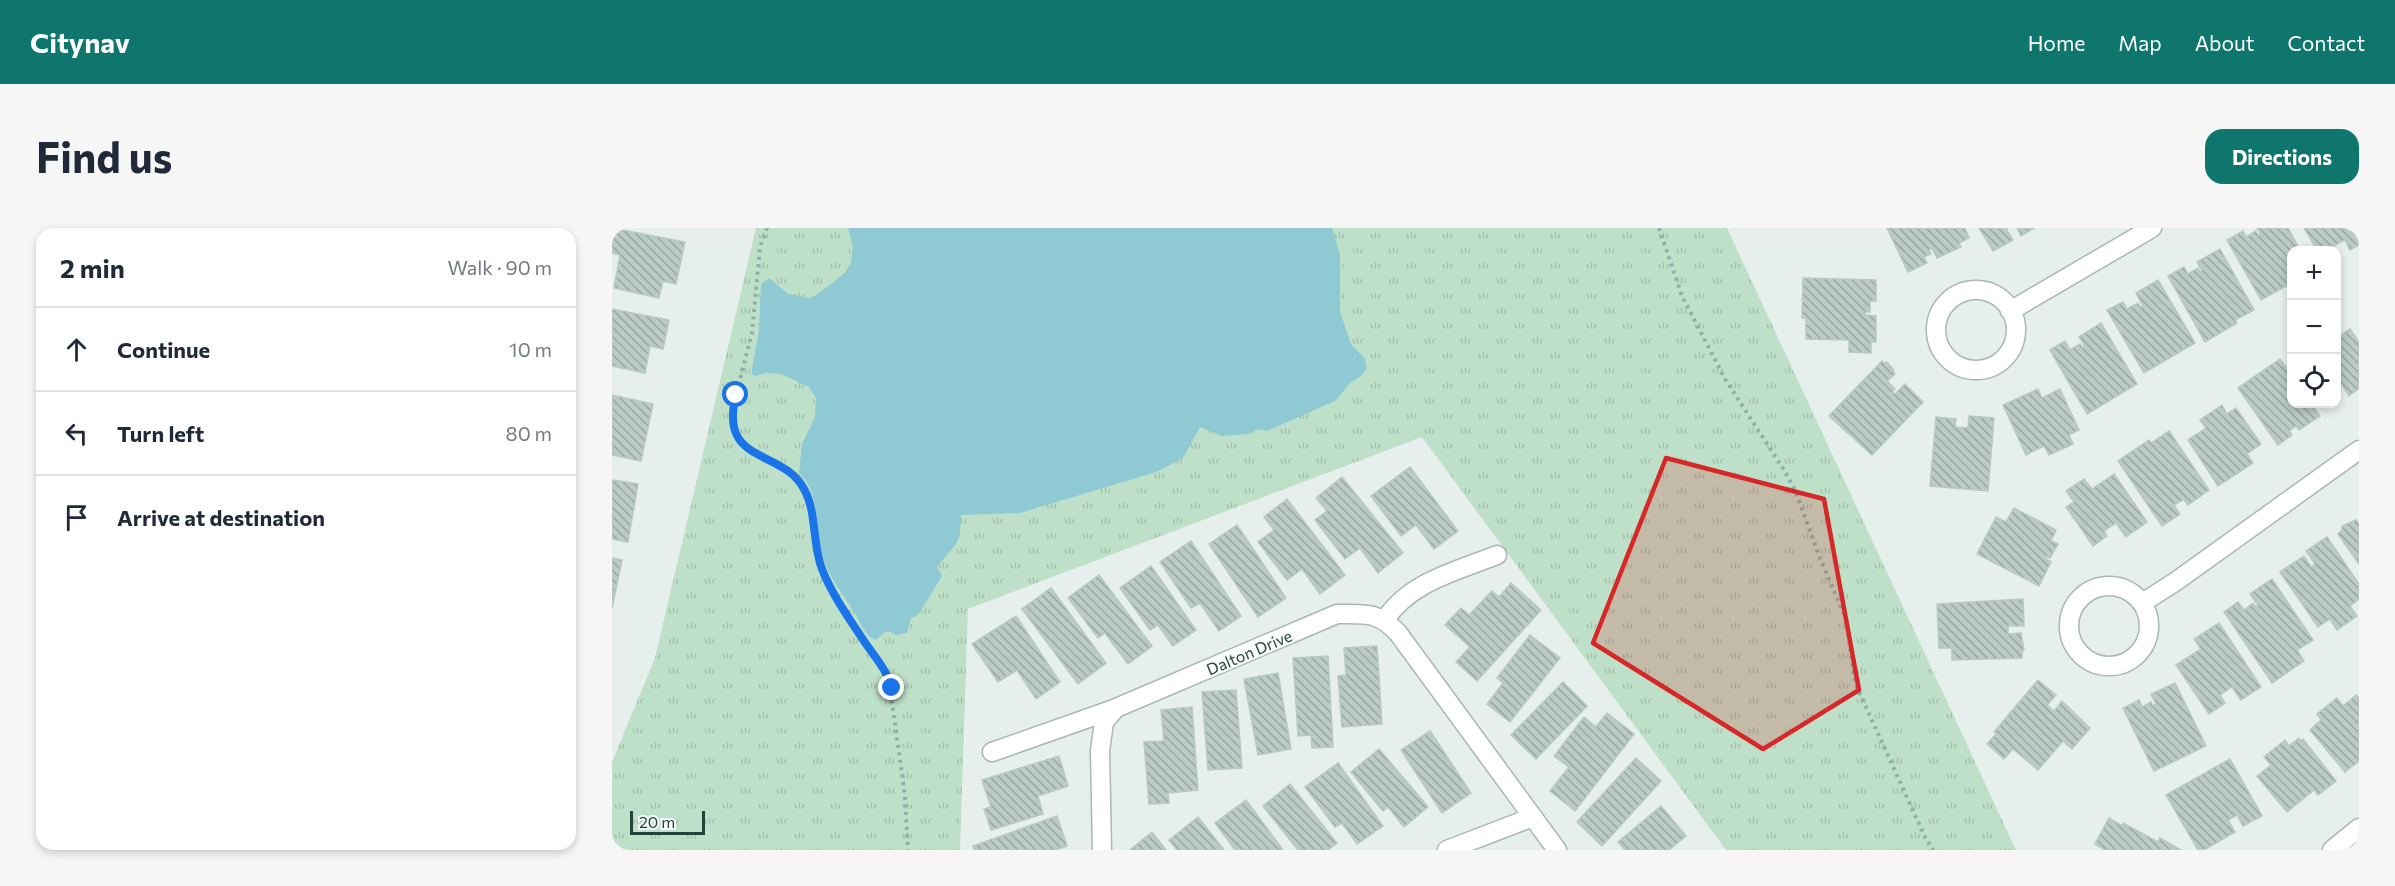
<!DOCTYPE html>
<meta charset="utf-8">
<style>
body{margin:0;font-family:Commissioner,sans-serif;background:#f6f6f7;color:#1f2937}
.controls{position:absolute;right:18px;top:18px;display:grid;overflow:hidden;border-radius:12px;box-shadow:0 3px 9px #0003}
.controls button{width:54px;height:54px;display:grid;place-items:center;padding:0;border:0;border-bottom:2px solid #e0e1e3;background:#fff;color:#1f2937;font:30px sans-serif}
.scale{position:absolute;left:18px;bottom:15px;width:75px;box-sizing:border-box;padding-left:6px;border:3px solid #24423a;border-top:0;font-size:16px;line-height:21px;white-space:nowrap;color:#24423a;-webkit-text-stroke:4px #f7fbf9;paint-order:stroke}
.stop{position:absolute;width:18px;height:18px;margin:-14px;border:4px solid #1a73e8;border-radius:50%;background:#fff}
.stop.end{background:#1a73e8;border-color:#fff;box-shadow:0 2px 6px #0008}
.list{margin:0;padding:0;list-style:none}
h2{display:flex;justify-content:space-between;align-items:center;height:78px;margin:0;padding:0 24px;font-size:26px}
h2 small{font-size:20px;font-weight:400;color:#747a83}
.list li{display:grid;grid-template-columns:39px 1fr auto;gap:18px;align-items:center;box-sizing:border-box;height:84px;padding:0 24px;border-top:2px solid #e0e1e3}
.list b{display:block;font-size:22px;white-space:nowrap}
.list em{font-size:20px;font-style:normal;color:#747a83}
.icon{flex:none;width:33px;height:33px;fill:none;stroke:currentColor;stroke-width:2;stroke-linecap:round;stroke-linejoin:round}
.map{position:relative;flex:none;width:1747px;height:622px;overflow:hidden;border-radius:18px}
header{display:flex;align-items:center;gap:36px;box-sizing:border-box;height:84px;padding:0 30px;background:#0f766e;color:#fff}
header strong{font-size:28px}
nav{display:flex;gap:33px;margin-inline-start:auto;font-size:21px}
.intro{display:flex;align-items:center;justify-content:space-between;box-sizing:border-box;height:144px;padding:0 36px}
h1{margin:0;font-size:42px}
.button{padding:15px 27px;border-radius:18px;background:#0f766e;color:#fff;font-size:21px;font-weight:700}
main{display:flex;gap:36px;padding:0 36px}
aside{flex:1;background:#fff;border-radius:18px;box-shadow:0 3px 9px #0003}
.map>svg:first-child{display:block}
</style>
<header>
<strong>Citynav</strong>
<nav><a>Home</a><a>Map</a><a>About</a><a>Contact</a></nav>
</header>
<div class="intro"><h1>Find us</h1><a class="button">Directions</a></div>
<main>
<aside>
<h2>2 min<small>Walk · 90 m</small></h2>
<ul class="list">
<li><svg class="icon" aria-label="ahead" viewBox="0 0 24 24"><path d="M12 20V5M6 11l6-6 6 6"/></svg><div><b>Continue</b></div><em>10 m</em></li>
<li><svg class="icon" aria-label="left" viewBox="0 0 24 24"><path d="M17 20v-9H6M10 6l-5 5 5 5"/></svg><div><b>Turn left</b></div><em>80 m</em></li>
<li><svg class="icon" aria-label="arrive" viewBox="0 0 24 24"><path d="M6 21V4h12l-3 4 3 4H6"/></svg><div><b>Arrive at destination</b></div></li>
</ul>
</aside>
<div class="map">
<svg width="1747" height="622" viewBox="0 0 1747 622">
<defs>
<pattern id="grass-tufts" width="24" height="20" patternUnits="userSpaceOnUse" patternTransform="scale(1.5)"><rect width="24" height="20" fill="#bfe0c8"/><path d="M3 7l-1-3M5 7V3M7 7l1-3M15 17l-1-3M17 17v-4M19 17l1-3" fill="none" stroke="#a4c1ad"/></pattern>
<pattern id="building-back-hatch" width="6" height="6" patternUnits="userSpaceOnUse" patternTransform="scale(1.5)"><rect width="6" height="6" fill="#bbcac4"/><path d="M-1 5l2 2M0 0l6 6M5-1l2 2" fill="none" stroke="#98a6a0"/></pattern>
</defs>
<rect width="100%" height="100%" fill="#e6efeb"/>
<polygon fill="url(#grass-tufts)" points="144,0 1115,0 1404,622 1114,622 810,209 356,381 348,622 0,622 0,534 43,430"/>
<path fill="#8ec9d4" d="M 236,0 L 720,0 L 728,27 L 728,84 L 739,116 L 753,131 L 755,141 L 748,149 L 739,154 L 723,173 L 655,203 L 646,201 L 636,206 L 610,208 L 588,199 L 571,230 L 544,244 L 408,285 L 349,287 L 348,307 L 344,316 L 325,339 L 330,348 L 306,387 L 299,390 L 295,405 L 284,407 C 273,400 272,406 264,412 C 253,408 249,396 244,387 C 231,366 215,348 209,322 C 203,294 208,266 187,244 L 190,216 L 203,189 L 204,170 L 197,159 L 169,146 L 154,145 L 143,148 L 140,146 L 140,141 L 147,102 L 149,56 L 157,50 L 176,66 L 198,70 L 206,66 L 232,46 L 239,35 L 241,19 Z"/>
<g fill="url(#building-back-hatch)" stroke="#b8c9c2" stroke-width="1.5">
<polygon points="0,0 73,14 64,56 51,53 47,70 2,60 8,27 0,25"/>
<polygon points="1275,0 1353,0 1357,10 1347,15 1349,19 1325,30 1320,20 1317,22 1319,26 1312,29 1315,35 1296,44"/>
<polygon points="1367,0 1396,0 1394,1 1401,12 1381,23"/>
<polygon points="1405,0 1422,0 1409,8"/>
<polygon points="1645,0 1676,0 1688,22 1680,22 1680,55 1649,72 1615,12 1631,3 1634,9 1644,3 1646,7 1649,6"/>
<polygon points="1692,0 1747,0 1747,17 1738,22 1733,12 1714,22 1705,22"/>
<polygon points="1608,21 1642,82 1623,92 1625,95 1593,114 1556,48 1572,39 1576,46 1586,40 1588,44 1590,43 1585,34"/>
<polygon points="1191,50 1264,52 1264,73 1258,73 1258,84 1253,84 1253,87 1264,88 1264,114 1259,114 1259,125 1237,124 1237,112 1194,111 1194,90 1190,90"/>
<polygon points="1546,52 1583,115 1532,145 1495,82 1511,74 1515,81 1526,75 1528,79 1531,78 1524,65"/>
<polygon points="0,81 57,92 51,121 38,118 33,145 0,138"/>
<polygon points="1489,95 1525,156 1475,186 1438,122 1453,113 1458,122 1468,116 1471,120 1473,118 1467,109"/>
<polygon points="1738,101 1747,114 1747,160 1737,168 1730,157 1727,160 1729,162 1724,165 1724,110"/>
<polygon points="1668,131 1680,147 1680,176 1699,176 1708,188 1687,202 1684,198 1677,203 1680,207 1666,217 1626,160"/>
<polygon points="1270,133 1272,135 1275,134 1281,141 1283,146 1275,153 1283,161 1280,164 1283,166 1293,156 1311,174 1260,227 1217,188"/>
<polygon points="1426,161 1430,170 1448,161 1467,202 1457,207 1461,216 1437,227 1432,218 1414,227 1391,177"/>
<polygon points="0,167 41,176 29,233 0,227"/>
<polygon points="1610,177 1615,186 1624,180 1649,216 1635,226 1641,235 1606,258 1576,212 1594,200 1588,192"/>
<polygon points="1357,188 1382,190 1376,263 1318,258 1324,189 1344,191 1343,199 1356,200"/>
<polygon points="1557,203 1597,262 1576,277 1572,271 1562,277 1568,286 1550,298 1506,233 1537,212 1539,215"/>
<polygon points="798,239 846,303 822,321 804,297 789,308 759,268"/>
<polygon points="1502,246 1535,294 1514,309 1504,295 1492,303 1495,308 1481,318 1454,279 1462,274 1454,263 1472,251 1480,261"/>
<polygon points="730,249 791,325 766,345 748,320 733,331 703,292 715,283 704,270"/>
<polygon points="0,252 26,256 16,314 0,311"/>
<polygon points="675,271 733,347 708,366 690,341 675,352 646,314 662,302 652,289"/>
<polygon points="1402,280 1444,302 1439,313 1446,316 1438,330 1434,328 1433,330 1439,334 1427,358 1365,326 1384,289 1394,294"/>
<polygon points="1744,292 1747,296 1747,336 1726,306 1730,302 1730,298"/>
<polygon points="625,297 674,370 646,389 597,316"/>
<polygon points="1715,309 1747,356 1747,371 1738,378 1745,388 1725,402 1718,391 1706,399 1668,344 1692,328 1699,339 1703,336 1694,323"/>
<polygon points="579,313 629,388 607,403 588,375 579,380 548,334"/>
<polygon points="0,330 10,332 0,380"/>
<polygon points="539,338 584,402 561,418 546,397 538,402 508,360"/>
<polygon points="487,347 540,418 516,436 493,405 486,410 456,370"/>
<polygon points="1660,351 1701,412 1685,422 1692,433 1660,455 1612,384 1626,374 1632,382 1641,375 1644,379 1646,377 1638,366"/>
<polygon points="899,355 929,382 865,453 844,434 858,419 833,397 849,380 857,387 880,363 887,369"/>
<polygon points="439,360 494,435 466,456 410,381"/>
<polygon points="1411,371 1412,398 1396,398 1396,406 1409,405 1412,422 1410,424 1410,430 1340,432 1340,420 1327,420 1325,376"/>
<polygon points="404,388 448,454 424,471 405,442 386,454 360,416"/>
<polygon points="1607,395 1649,459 1629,472 1620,459 1608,467 1613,475 1597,486 1564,437 1589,421 1582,411"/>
<polygon points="918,407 948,430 898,494 875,476 891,455 885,450"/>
<polygon points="765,418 770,496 730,499 726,448 734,447 732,420"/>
<polygon points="716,428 721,519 700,520 699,507 686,508 681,430"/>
<polygon points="666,445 679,521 646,527 632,451"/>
<polygon points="1426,452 1444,467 1435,477 1442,483 1450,473 1478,500 1460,521 1451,513 1426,542 1401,521 1392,531 1375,516 1384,506 1382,504"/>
<polygon points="951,454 975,478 924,531 899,507"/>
<polygon points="1563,455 1594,518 1542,543 1511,480 1527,472 1530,479 1539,474 1541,478 1544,476 1539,466"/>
<polygon points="624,462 630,540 596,542 590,464"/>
<polygon points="1744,467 1747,470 1747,533 1733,544 1698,502 1709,492 1705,486 1725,470 1731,478"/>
<polygon points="580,479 586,562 556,565 557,575 537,576 532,514 552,513 549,482"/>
<polygon points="995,485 1022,506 963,583 938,563 957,539 942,528 972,489 984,499"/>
<polygon points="818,503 859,565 830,585 789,522"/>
<polygon points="1687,510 1688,513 1691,511 1724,553 1706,567 1702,562 1675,584 1645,548 1659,537 1652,529 1673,512 1677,518"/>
<polygon points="767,521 816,579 792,599 776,579 771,583 739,544"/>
<polygon points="447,528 456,558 426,568 431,586 379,602 372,581 379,579 370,552"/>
<polygon points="1024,530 1049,553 990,618 965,594"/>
<polygon points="1618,531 1650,588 1631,598 1625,587 1616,592 1623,604 1592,622 1586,622 1554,567"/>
<polygon points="726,535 771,598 745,616 730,595 723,599 693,559"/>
<polygon points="678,556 725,615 716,622 686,622 651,578"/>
<polygon points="634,572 671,622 623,622 603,595"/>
<polygon points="1049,578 1074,608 1057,622 1013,622 1006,614"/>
<polygon points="445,588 455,618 444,622 362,622 361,618"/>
<polygon points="586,589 612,622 565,622 557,612"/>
<polygon points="1497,590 1510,598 1511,595 1546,614 1548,610 1569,622 1493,622 1483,616"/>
<polygon points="540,604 554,622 518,622"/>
</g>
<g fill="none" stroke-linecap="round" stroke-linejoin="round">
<defs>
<g id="minor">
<circle cx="1364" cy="102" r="40"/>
<polyline points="1398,83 1540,0"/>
<circle cx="1497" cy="398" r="40"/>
<polyline points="1530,375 1563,354 1747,222"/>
<path d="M 773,392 C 797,354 845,343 885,327"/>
<polyline points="380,524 502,481"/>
<path d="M 490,622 L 488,523 L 492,494 L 504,480 L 725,386 C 754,386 765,383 786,405 L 945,622"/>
<polyline points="835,622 921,589"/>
<polyline points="1720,622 1747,600"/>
</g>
</defs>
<use href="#minor" stroke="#a8b8b2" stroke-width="21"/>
<g stroke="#86b3a5" stroke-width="4" stroke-dasharray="3 4.5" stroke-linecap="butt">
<polyline points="155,0 148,19 140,105 121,178 121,196 123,204 134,219 149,230 175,243 188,254 193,262 197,272 204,323 211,343 228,376 277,452 293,568 296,622"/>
<polyline points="1047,0 1070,68 1113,151 1172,242 1183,262 1208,330 1234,391 1243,455 1313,609 1321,622"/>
</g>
<use href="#minor" stroke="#fff" stroke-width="18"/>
</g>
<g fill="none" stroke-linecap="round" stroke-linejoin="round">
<path stroke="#1a73e8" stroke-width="8" d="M 124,167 C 106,237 170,220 192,261 C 205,284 200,316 210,341 C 220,367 237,390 252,413 C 262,428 275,442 280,460"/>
</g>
<path fill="#d62828" fill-opacity="0.2" stroke="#d62828" stroke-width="4.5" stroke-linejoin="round" d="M 1054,230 L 1212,271 L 1247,462 L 1151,521 L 981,415 Z"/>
<g text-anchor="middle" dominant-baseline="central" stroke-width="4.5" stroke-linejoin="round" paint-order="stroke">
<g font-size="16" fill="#24423a" stroke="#f7fbf9">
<text transform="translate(637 424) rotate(-23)">Dalton Drive</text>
</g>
</g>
</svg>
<div class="controls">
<button>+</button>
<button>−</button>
<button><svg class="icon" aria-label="locate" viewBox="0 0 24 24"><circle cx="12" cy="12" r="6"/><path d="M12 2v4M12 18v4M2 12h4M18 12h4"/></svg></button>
</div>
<div class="scale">20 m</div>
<div class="stop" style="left:124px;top:167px"></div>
<div class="stop end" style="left:280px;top:460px"></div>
</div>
</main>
